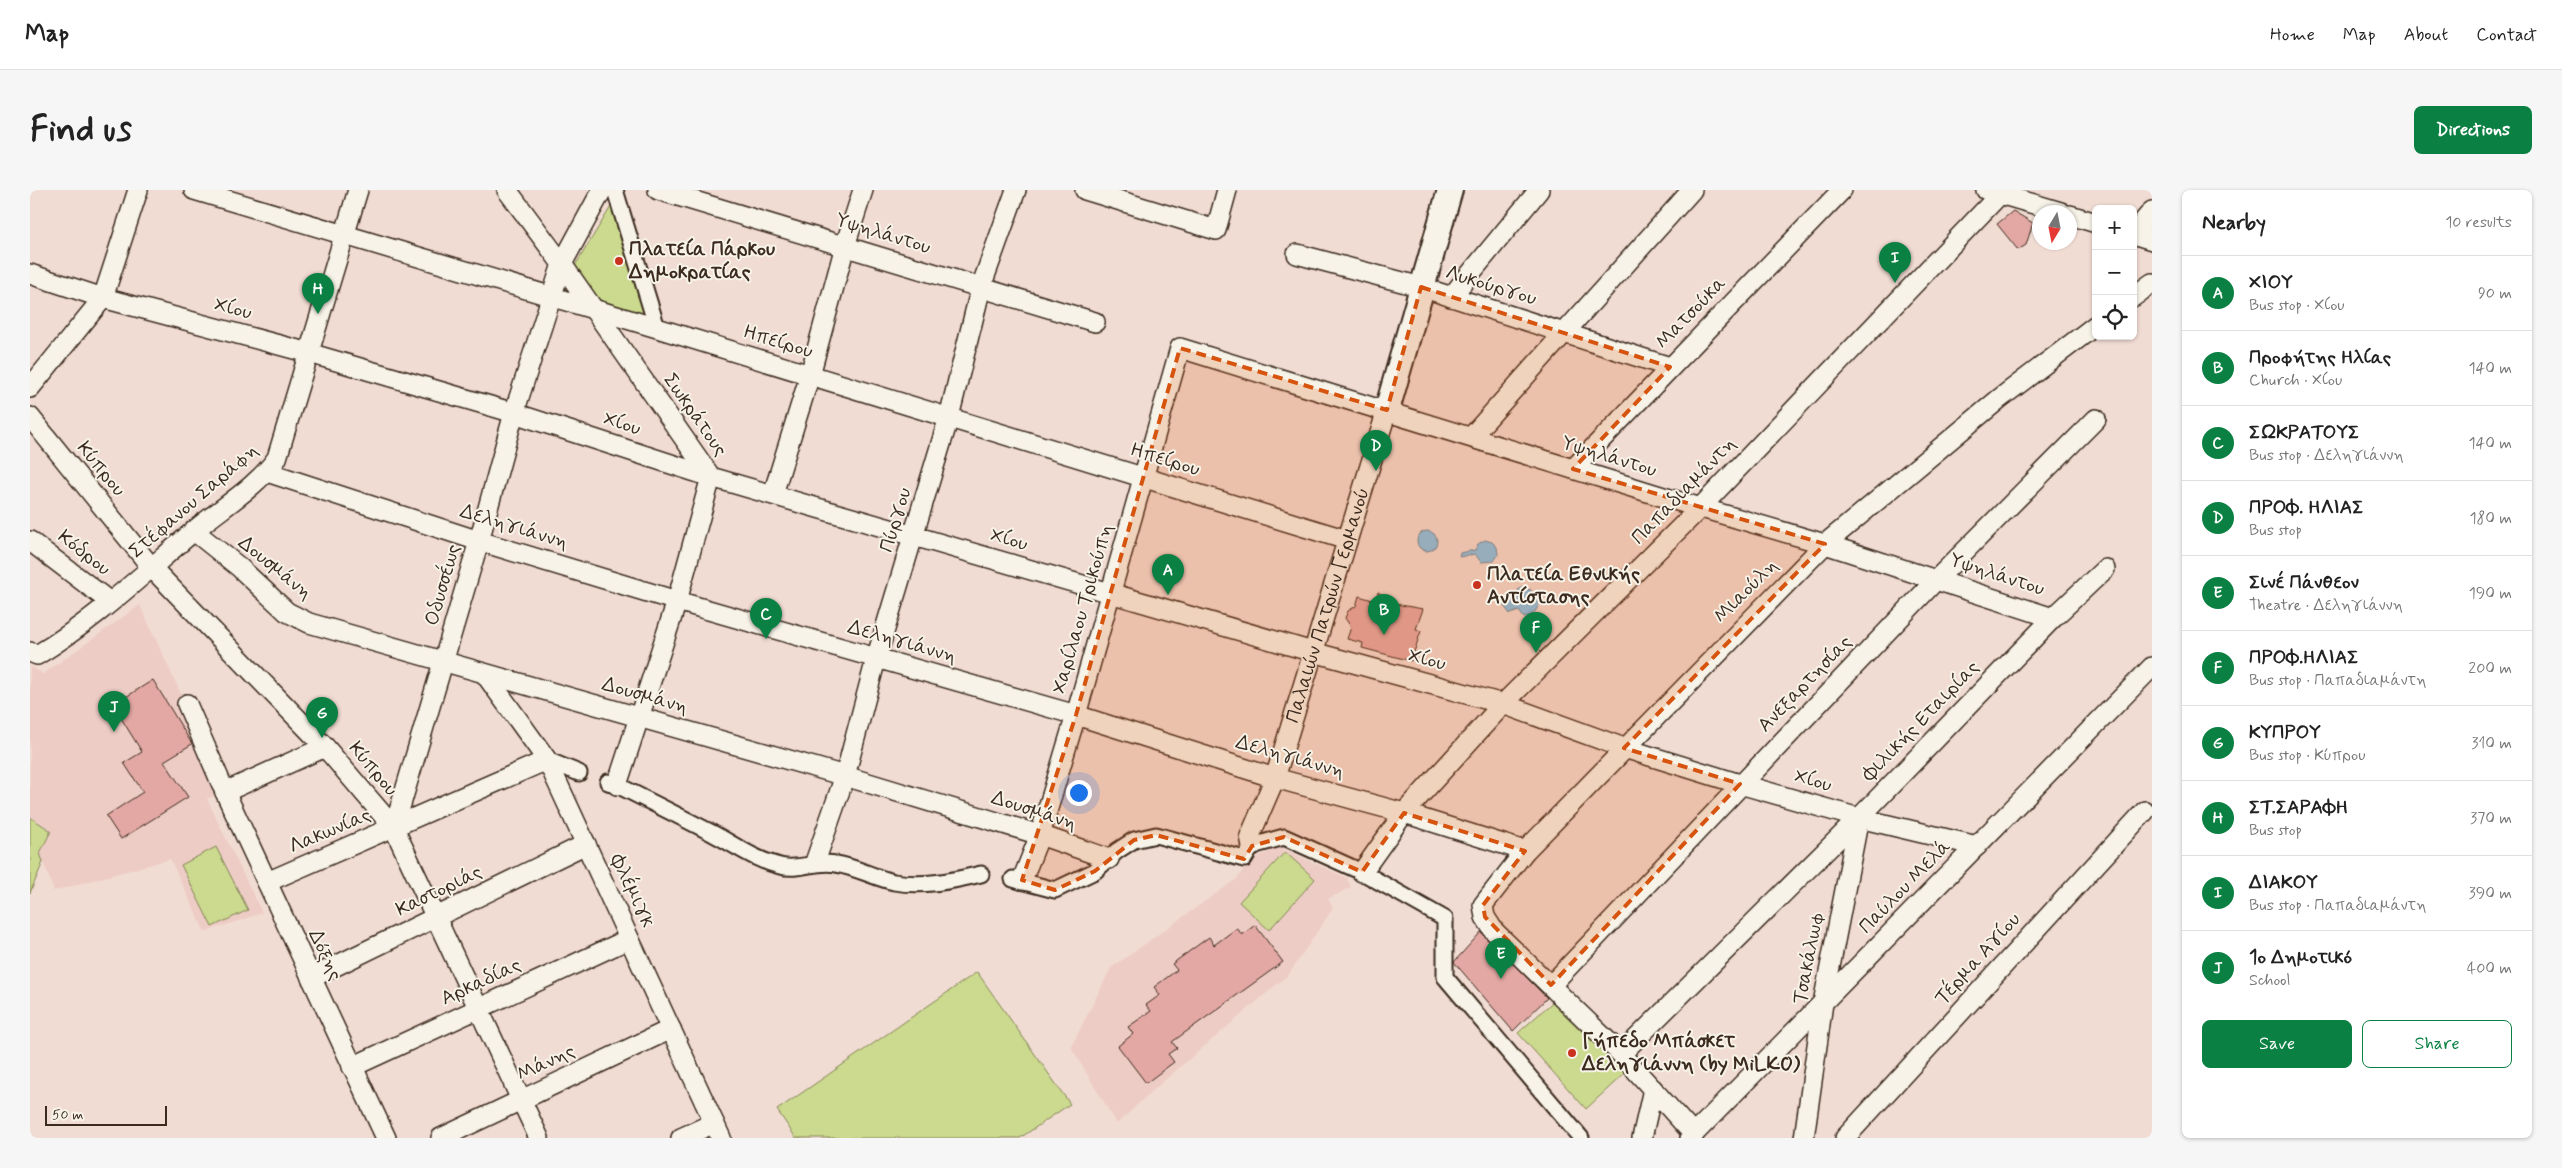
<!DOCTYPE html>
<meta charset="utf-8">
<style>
body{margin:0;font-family:Mynerve,sans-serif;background:#f6f6f6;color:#222}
.controls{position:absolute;right:15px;top:15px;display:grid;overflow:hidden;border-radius:8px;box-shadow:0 1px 4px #0004}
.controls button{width:45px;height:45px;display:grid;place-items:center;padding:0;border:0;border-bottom:1px solid #e0e0e0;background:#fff;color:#222;font:25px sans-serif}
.compass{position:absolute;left:2002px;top:15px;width:45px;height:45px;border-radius:50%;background:#fff;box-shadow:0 1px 4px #0004;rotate:190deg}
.scale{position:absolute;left:15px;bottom:12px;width:122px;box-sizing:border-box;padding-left:5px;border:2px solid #3b2a1e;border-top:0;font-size:14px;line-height:18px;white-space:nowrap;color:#3b2a1e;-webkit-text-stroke:4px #f7f3e8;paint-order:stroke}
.you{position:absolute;left:1048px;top:602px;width:18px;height:18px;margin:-12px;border:4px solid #fff;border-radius:50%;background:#1a73e8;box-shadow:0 0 0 8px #1a73e833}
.badge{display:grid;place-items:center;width:32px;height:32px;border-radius:50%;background:#0b8043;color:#fff;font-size:16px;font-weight:700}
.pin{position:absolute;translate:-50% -41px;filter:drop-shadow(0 1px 2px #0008)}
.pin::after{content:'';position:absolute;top:26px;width:18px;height:15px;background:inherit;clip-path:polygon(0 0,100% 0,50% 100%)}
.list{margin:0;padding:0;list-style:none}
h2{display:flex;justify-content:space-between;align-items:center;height:65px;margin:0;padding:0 20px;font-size:21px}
h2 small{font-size:16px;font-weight:400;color:#767676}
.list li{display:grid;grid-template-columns:32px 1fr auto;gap:15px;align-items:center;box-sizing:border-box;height:75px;padding:0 20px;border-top:1px solid #e0e0e0}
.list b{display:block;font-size:19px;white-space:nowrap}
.list p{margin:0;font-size:16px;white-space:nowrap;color:#767676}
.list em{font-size:16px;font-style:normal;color:#767676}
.actions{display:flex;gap:10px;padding:15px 20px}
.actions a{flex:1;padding:11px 0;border:1px solid #0b8043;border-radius:8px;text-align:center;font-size:18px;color:#0b8043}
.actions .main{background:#0b8043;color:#fff}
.icon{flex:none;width:28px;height:28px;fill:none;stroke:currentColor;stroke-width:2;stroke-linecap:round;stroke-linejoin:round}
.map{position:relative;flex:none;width:2122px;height:948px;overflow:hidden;border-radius:8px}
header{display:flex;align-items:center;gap:30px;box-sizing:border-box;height:70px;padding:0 25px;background:#fff;border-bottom:1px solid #e0e0e0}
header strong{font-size:24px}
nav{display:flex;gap:28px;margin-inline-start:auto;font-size:18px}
.intro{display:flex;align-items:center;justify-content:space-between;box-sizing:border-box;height:120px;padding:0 30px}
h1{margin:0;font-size:35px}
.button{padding:12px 22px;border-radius:8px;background:#0b8043;color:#fff;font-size:18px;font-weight:700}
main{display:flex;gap:30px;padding:0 30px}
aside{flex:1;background:#fff;border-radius:8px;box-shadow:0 1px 4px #0004}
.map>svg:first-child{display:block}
</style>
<header>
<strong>Map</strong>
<nav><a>Home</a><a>Map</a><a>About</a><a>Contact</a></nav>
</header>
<div class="intro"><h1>Find us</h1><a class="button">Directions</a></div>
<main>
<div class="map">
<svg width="2122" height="948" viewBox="0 0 2122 948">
<rect width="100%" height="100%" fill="#f1dcd3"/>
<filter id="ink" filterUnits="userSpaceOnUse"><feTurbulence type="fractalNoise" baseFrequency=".02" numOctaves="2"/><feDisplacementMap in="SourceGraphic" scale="10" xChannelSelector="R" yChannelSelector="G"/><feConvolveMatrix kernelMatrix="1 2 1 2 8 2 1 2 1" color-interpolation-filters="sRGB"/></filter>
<g filter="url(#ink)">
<g fill="#edccc5">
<polygon points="110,415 195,600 177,609 232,723 175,742 140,669 24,701 10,663 21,641 0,627 0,476 13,484"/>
<polygon points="1249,657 1317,688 1321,697 1298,709 1303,718 1259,784 1122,901 1087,934 1041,857 1081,778 1208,688 1219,671"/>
</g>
<g fill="#cbda8e" stroke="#838256">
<polygon points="582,15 619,130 564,110 543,79"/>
<polygon points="0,627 21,641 10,663 13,672 0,703"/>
<polygon points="186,657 218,720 182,737 151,675"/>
<polygon points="1255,662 1285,689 1239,740 1209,712"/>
<polygon points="947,782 1040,914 990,948 766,948 747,920"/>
<polygon points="1527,808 1596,882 1556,919 1488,843"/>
</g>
<g fill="#87c3e6" stroke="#698696">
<circle cx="1397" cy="351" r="10"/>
<polygon points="1455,350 1462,352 1467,357 1468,365 1464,371 1451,372 1445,364 1429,367 1430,363 1445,360 1448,354"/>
<polygon points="1492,397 1501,400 1502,409 1507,410 1509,416 1503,424 1494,428 1489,421 1480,424 1474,416 1477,410"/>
</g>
<g fill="#e3a8a3" stroke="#3b2a1e">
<polygon points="1983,21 2003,33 1996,55 1988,60 1967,34"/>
<polygon points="1348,402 1365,414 1393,419 1386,439 1391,441 1381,471 1332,458 1333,453 1317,449 1321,437 1315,428 1318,421 1326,416 1329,406 1346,411"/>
<polygon points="123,490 162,554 134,571 158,607 91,649 76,626 113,602 94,573 112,562 83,515"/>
<polygon points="1225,735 1253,772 1142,852 1147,858 1138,864 1144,872 1116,893 1088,856 1103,844 1098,837 1121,821 1116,815 1130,805 1124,797 1147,780 1142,774 1179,747 1184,755 1207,738 1212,745"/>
<polygon points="1451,742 1517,808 1483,841 1424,772"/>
</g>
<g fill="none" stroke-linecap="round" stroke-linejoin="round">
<defs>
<g id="pedestrian">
<polyline points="585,0 627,138"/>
<polyline points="517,570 549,583"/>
<path d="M 578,592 L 587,595 C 619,611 651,627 682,643 C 705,655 725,670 750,676 C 770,681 786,670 806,674 C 826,677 845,688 864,692 C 893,697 922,691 951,684"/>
<polyline points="983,689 1025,700 1065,681 1087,661 1104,650 1126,645 1214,669 1222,656 1254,647 1332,682 1415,729 1415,787 1551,948"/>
</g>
<g id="minor">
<polyline points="164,0 627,138 1317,350"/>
<polyline points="477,0 532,74 681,287"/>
<polyline points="628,0 1065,132"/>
<polyline points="1055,0 1186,40 1197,0"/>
<polyline points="1956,0 2031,22"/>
<polyline points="2040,25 2066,33"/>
<polyline points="2103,44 2122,21"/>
<polyline points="2103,44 2122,50"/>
<polyline points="1267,64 1391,97 1640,177"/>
<polyline points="0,84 73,108 279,163 484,223 681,287 1283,462 1473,514 1594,558 1710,594 1829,628 1947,656"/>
<polyline points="1421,107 1509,0"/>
<polyline points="2103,107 2122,93"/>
<polyline points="0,198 73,108 108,0"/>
<polyline points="0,227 122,378 295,557 364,638 509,948"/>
<polyline points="1441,247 1662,0"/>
<polyline points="1543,279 1812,0"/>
<polyline points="237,282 449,351 647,411 1046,525 1245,588 1374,623 1495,661"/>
<polyline points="743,304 780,185 815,56 833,0"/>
<polyline points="164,341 209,377 257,422 279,433 815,586 1010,645 1079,669"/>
<polyline points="0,351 80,412"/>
<path d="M 0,462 L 7,465 C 64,431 114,383 165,340 C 192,317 227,297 247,268 L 328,0"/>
<polyline points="455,484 517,570 691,948"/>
<polyline points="157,514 195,602 356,948"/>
<polyline points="587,595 647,411 681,287"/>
<polyline points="195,602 295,557"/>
<polyline points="364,638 449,351 484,223 532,74 572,0"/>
<path id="s1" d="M 1222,656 L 1220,646 L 1245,588 L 1357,220"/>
<polyline points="785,672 815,586 846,469 919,227 951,97 986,0"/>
<polyline points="1332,682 1374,623 1473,514 1670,318 1974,0"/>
<polyline points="992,690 1010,645 1046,525 1150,158 1637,308 1795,354 2023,428"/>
<polyline points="237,692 517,570"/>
<polyline points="281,788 556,654"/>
<polyline points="1521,795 1907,389 2066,229"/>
<polyline points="1591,864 1829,628 2023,428 2075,379"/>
<polyline points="322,877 599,749"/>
<polyline points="1664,945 1591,864 1464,741 1455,727 1453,715 1495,661 1795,354 1969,209 2066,135"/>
<polyline points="411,948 641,839"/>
<polyline points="651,948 684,933"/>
<polyline points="1612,948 1623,899"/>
<polyline points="1660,948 2122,477"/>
<polyline points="1774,948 1793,813 1829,628"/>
<polyline points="1815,948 2115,621"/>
</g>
<polyline id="tertiary" points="1357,220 1420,0"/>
</defs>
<use href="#pedestrian" stroke="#3b2a1e" stroke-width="19"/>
<use href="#minor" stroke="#3b2a1e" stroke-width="22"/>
<use href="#tertiary" stroke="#3b2a1e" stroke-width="28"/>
<use href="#pedestrian" stroke="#f7f3e8" stroke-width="15"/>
<use href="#minor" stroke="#f7f3e8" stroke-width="19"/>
<use href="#tertiary" stroke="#f7f3e8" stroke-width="24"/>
</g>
</g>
<path fill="#d7540e" fill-opacity="0.2" stroke="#d7540e" stroke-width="4" stroke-dasharray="10 6" stroke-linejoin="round" d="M 1391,97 L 1640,177 L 1543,279 L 1795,354 L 1594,558 L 1710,594 L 1521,795 L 1455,727 L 1453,715 L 1495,661 L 1374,623 L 1332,682 L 1254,647 L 1222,656 L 1214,669 L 1126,645 L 1104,650 L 1065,681 L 1025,700 L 992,690 L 1046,525 L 1150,158 L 1357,220 Z"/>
<g fill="#c8321e" stroke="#f7f3e8" stroke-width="2">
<circle cx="589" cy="71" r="5"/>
<circle cx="1447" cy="395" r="5"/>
<circle cx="1542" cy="863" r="5"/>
</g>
<g text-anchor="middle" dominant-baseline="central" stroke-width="4" stroke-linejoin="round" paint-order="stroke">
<g font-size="20" fill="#3b2a1e" stroke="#f7f3e8">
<text transform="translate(853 44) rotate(17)">Υψηλάντου</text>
<text transform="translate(1461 96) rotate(17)">Λυκούργου</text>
<text transform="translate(203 119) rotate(15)">Χίου</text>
<text transform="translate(1661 123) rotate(-46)">Ματσούκα</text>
<text transform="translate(748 152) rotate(17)">Ηπείρου</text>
<text transform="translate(665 225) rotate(55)">Σωκράτους</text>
<text transform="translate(592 234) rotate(18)">Χίου</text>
<text transform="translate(1579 267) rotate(17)">Υψηλάντου</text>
<text transform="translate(1135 270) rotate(17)">Ηπείρου</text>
<text transform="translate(71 279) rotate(51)">Κύπρου</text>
<text transform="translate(1654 301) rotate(-46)">Παπαδιαμάντη</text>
<text transform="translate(164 311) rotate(-41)">Στέφανου Σαράφη</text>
<text transform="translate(866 330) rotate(-73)">Πύργου</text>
<text transform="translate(484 337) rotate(17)">Δεληγιάννη</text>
<text transform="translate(979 350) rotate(16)">Χίου</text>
<text transform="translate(54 363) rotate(38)">Κόδρου</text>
<text transform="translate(245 378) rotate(39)">Δουσμάνη</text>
<text transform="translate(1967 385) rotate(18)">Υψηλάντου</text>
<text transform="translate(413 395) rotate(-74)">Οδυσσέως</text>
<text transform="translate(1716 401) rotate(-45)">Μιαούλη</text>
<text stroke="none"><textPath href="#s1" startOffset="254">Παλαιών Πατρών Γερμανού</textPath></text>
<text transform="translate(1053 419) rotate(-74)">Χαρίλαου Τρικούπη</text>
<text transform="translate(872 452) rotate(16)">Δεληγιάννη</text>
<text transform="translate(1397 470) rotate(15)">Χίου</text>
<text transform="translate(1775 494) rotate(-46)">Ανεξαρτησίας</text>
<text transform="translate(615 506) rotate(16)">Δουσμάνη</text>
<text transform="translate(1891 531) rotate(-46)">Φιλικής Εταιρίας</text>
<text transform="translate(1260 567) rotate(16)">Δεληγιάννη</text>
<text transform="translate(343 579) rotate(50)">Κύπρου</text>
<text transform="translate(1783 591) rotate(16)">Χίου</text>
<text transform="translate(1004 621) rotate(18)">Δουσμάνη</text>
<text transform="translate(300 641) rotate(-23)">Λακωνίας</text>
<text transform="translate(1875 697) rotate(-46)">Παύλου Μελά</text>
<text transform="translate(409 701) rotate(-26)">Καστοριάς</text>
<text transform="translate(602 701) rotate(65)">Φλέμιγκ</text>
<text transform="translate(295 765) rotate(65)">Δόξης</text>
<text transform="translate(1779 768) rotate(-79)">Τσακάλωφ</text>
<text transform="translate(1948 769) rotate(-48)">Τέρμα Αγίου</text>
<text transform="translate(451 792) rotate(-25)">Αρκαδίας</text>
<text transform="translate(516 873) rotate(-25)">Μάνης</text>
</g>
<g font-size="20" font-weight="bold" fill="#3b2a1e" stroke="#f7f3e8" text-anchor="start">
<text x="599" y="59">Πλατεία Πάρκου<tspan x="599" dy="23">Δημοκρατίας</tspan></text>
<text x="1457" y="384">Πλατεία Εθνικής<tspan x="1457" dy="23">Αντίστασης</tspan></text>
<text x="1552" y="851">Γήπεδο Μπάσκετ<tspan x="1552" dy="23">Δεληγιάννη (by MiLKO)</tspan></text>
</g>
</g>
</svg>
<div class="controls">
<button>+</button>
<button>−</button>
<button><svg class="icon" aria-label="locate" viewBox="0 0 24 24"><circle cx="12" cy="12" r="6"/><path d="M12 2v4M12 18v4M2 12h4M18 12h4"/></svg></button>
</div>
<svg class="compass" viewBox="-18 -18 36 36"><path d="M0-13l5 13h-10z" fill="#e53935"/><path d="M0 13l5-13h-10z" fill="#767676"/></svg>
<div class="scale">50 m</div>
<div class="you"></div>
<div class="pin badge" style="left:1138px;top:405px">A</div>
<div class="pin badge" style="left:1354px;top:445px">B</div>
<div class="pin badge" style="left:736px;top:449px">C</div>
<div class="pin badge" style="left:1346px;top:281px">D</div>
<div class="pin badge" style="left:1471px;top:789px">E</div>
<div class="pin badge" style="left:1506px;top:463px">F</div>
<div class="pin badge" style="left:292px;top:548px">G</div>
<div class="pin badge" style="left:288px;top:124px">H</div>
<div class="pin badge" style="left:1865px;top:93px">I</div>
<div class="pin badge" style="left:84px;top:542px">J</div>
</div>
<aside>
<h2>Nearby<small>10 results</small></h2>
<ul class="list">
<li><span class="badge">A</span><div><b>ΧΙΟΥ</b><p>Bus stop · Χίου</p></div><em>90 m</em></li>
<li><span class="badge">B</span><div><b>Προφήτης Ηλίας</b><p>Church · Χίου</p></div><em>140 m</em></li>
<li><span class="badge">C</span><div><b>ΣΩΚΡΑΤΟΥΣ</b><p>Bus stop · Δεληγιάννη</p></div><em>140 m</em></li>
<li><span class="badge">D</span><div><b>ΠΡΟΦ. ΗΛΙΑΣ</b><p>Bus stop</p></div><em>180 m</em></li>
<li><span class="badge">E</span><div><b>Σινέ Πάνθεον</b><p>Theatre · Δεληγιάννη</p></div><em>190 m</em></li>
<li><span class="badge">F</span><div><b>ΠΡΟΦ.ΗΛΙΑΣ</b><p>Bus stop · Παπαδιαμάντη</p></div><em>200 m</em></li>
<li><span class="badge">G</span><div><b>ΚΥΠΡΟΥ</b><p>Bus stop · Κύπρου</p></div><em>310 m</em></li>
<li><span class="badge">H</span><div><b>ΣΤ.ΣΑΡΑΦΗ</b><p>Bus stop</p></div><em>370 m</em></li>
<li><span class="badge">I</span><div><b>ΔΙΑΚΟΥ</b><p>Bus stop · Παπαδιαμάντη</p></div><em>390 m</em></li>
<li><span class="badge">J</span><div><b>1ο Δημοτικό</b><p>School</p></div><em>400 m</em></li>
</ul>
<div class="actions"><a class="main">Save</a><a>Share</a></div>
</aside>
</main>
